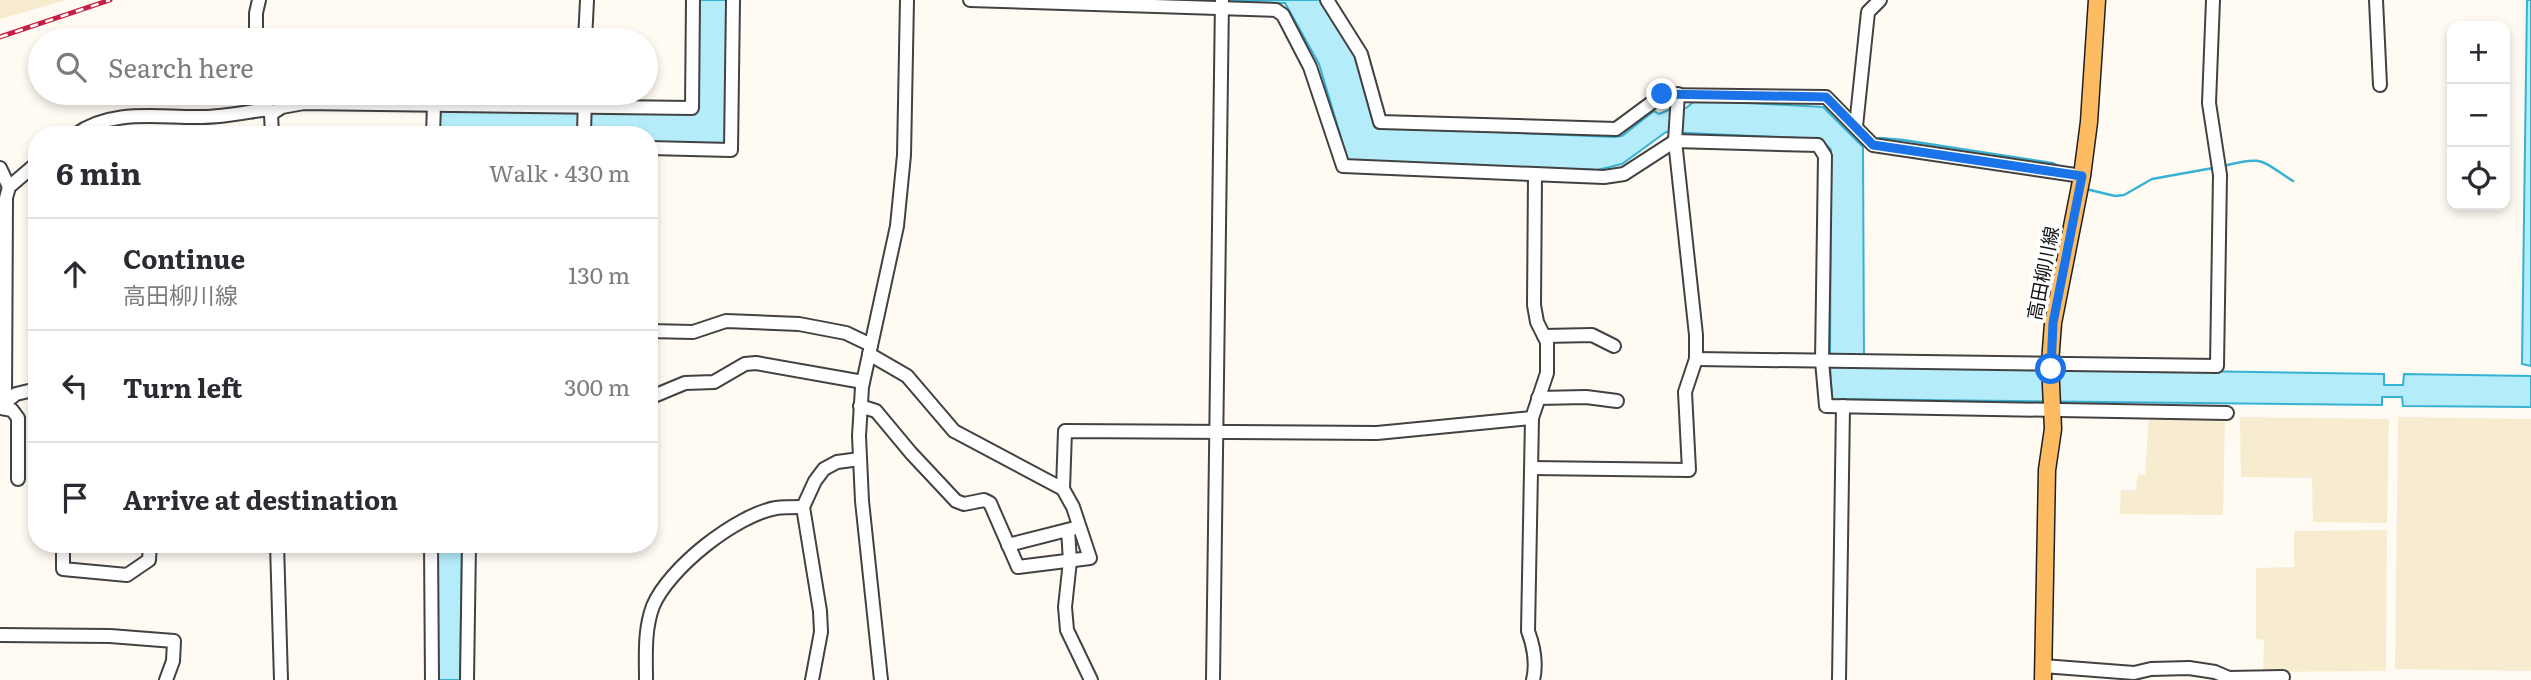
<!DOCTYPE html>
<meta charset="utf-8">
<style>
body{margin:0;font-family:Literata,"Noto Sans JP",serif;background:#f7f7f7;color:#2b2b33}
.controls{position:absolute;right:21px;top:21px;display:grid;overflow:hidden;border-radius:14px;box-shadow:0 4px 10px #0003}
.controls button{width:63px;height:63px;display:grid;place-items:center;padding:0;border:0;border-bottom:2px solid #e1e1e2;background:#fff;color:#2b2b33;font:35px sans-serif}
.stop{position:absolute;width:21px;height:21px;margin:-16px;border:5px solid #1a73e8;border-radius:50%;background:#fff}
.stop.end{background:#1a73e8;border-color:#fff;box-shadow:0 2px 7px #0008}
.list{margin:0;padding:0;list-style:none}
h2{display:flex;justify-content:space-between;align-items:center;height:91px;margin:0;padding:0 28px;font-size:30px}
h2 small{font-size:23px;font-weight:400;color:#7c7c81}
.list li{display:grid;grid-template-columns:46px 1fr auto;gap:21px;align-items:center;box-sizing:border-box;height:112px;padding:0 28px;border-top:2px solid #e1e1e2}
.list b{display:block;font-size:26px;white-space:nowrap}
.list p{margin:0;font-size:23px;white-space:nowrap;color:#7c7c81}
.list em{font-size:23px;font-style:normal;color:#7c7c81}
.icon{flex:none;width:38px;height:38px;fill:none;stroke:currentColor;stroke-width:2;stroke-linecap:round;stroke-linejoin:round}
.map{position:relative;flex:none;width:2531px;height:680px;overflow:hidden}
.search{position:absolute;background:#fff;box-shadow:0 4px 10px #0003;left:28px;top:28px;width:630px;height:77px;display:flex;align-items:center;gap:18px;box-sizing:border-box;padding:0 24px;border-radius:38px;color:#7c7c81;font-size:26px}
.panel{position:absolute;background:#fff;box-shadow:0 4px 10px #0003;left:28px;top:126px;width:630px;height:427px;border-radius:28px}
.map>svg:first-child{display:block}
</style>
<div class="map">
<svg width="2531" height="680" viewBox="0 0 2531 680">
<rect width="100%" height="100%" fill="#fffaf2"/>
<g fill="#f7ecd0">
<polygon points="0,0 66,0 0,19"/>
<polygon points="2149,415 2225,416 2223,515 2120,514 2121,490 2136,490 2138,474 2145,475"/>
<polygon points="2240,417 2389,419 2387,523 2313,522 2312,478 2241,477"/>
<polygon points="2398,417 2531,419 2531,671 2395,669"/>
<polygon points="2387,530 2386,671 2263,672 2264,640 2256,639 2256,568 2294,567 2294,531"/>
</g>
<g fill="#b4ecf9" stroke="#37b1d4" stroke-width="2">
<polygon points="696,0 728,0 726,144 649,143 649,135 438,135 439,109 693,113"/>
<polygon points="1159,0 1321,0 1356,57 1375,127 1614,137 1622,136 1654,111 1659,114 1671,109 1686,108 1696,100 1823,107 1863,147 1864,366 2384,374 2384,385 2403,385 2404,374 2531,376 2531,407 2403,406 2402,397 2382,397 2382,405 1832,399 1830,365 1831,150 1821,139 1666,132 1622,164 1597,170 1348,161 1319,64 1285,3"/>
<polygon points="2527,0 2531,0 2531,366 2522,364"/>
<polygon points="436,544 462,544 460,680 437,680"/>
</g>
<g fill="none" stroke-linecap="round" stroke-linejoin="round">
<g stroke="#37b1d4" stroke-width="2.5">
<polyline points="1874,140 1880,138 1903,140 2052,163 2063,168"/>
<path d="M 2223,166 C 2263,156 2259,159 2293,181"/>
<polyline points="2086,189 2115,196 2124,195 2152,179 2213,168"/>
</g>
<defs>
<g id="minor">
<polyline points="970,0 1276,10 1283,15 1310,67 1343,166 1604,177 1624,174 1675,141 1818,145 1825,156 1822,361 1826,406 2227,413"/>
<polyline points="1327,0 1361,54 1380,122 1616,129 1662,95 1826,97 1873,145 2082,176"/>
<polyline points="2376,0 2380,85"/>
<polyline points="256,40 256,13 259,0"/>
<polyline points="585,40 587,0"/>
<polyline points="256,93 256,97 271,114 272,135"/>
<polyline points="271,114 282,107 304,103 692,108 693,0"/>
<polyline points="1856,126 1868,12 1880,0"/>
<path d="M 75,135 C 112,108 159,118 202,117 C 224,117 246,112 268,109"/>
<polyline points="433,135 434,104"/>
<polyline points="584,135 585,93"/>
<polyline points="649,148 731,150 733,0"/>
<polyline points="0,168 9,187"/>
<polyline points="649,331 693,332 726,321 799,324 846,333 871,345"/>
<polyline points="1544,336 1592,335 1614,346"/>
<polyline points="869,354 907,376 954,431 1063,489"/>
<polyline points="1696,359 2217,366 2220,175 2209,103 2213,0"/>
<polyline points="649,398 685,383 714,382 745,364 756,363 863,382"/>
<polyline points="1538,398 1586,397 1617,401"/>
<polyline points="5,402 6,198 9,187 37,163"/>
<polyline points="2,405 16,394 37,389"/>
<polyline points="860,406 876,411 911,453 956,501 964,504 984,500 990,503 1018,567 1090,558 1073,507 1063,489 1065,431 1377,433 1532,418"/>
<polyline points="0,408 12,410 18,418 18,479"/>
<polyline points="1532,468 1689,470 1685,392 1696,359 1696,335 1675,141 1678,94"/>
<polyline points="1068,530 1070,561 1065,607 1067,630 1091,680"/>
<polyline points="63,544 63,569 127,575 149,560 150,544"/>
<polyline points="277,544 281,680"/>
<polyline points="431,544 432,680"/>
<polyline points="1008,545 1075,528"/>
<polyline points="0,635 110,636 174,641 173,661 166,680"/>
<polyline points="2043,666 2134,673 2151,669 2189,668 2215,672 2229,678 2283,677"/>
<polyline points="467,680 469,544"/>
<path d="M 646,680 C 646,655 644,630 653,606 C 669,568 736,515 776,508 C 784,507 794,507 803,507"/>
<polyline points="812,680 821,632 820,611 803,507 815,481 824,469 837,462 860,459"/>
<polyline points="881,680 862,501 859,436 862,387 897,226 904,155 907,0"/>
<polyline points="1213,680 1222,0"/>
<path d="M 1533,680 C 1537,663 1534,647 1528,631 L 1532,418 L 1547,373 L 1547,342 L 1537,322 L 1534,305 L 1535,175"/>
<polyline points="1839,680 1843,406"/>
</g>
<polyline id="major" points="2043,680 2047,470 2053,429 2050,363 2053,323 2082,176 2089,122 2097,0"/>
</defs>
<use href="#minor" stroke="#424242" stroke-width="16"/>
<use href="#major" stroke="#202020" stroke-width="19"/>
<use href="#minor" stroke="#fff" stroke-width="12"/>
<use href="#major" stroke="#febc62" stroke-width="16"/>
<defs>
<polyline id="rail" points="0,37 110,0"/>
</defs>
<use href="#rail" stroke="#c72046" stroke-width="5"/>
<use href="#rail" stroke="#fff" stroke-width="2.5" stroke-dasharray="8" stroke-linecap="butt"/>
</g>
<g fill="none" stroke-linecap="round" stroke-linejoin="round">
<polyline stroke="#1a73e8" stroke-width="9" points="1662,94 1826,97 1873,145 2082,176 2053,323 2051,369"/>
</g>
<g text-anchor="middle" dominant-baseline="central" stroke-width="7" stroke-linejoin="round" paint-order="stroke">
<g font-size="19" fill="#0f0f0f" stroke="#fff">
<text transform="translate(2042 273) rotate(-79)">高田柳川線</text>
</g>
</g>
</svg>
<div class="controls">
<button>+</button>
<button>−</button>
<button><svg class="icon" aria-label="locate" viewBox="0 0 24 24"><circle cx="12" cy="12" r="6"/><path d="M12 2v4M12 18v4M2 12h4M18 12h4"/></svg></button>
</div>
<div class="stop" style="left:2051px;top:369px"></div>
<div class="stop end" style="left:1662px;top:94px"></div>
<div class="search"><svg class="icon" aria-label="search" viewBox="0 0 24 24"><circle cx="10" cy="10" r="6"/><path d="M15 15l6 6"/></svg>Search here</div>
<section class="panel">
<h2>6 min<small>Walk · 430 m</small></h2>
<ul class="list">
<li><svg class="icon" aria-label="ahead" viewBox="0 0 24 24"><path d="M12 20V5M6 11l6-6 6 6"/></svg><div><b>Continue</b><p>高田柳川線</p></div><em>130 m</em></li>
<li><svg class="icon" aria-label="left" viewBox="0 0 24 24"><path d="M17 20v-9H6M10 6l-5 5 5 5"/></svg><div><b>Turn left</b></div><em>300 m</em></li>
<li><svg class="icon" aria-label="arrive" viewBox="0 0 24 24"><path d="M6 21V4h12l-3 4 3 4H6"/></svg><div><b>Arrive at destination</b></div></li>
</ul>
</section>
</div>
